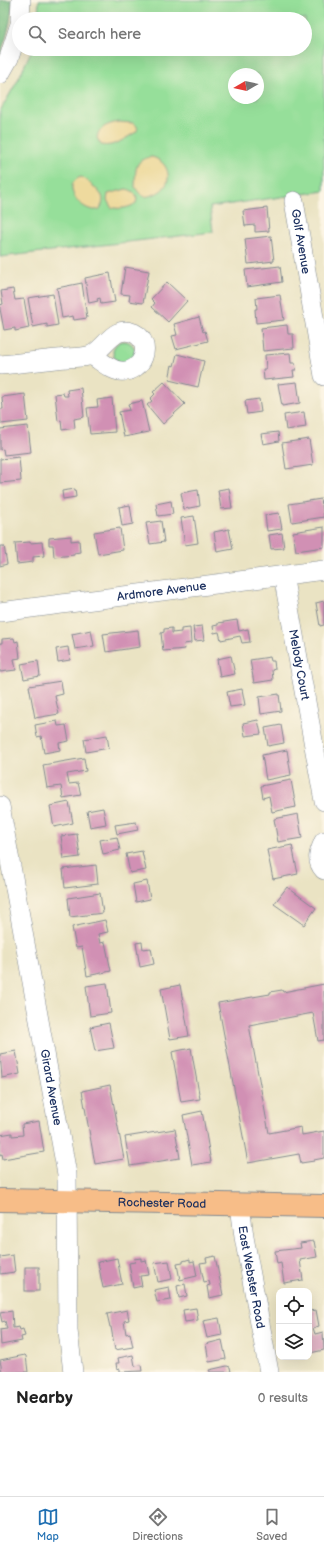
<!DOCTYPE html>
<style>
body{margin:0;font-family:"Balsamiq Sans",sans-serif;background:#f2f2f2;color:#222}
.controls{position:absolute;right:12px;bottom:12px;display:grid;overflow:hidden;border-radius:8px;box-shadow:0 4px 16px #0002}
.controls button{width:36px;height:36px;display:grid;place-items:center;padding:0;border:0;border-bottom:1px solid #e0e0e0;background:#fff;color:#222;font:20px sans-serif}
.compass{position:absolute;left:228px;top:68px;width:36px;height:36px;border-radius:50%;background:#fff;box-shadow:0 4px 16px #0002;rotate:261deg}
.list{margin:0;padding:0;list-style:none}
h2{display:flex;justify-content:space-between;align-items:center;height:52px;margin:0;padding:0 16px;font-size:17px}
h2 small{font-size:13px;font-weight:400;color:#767676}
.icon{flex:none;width:22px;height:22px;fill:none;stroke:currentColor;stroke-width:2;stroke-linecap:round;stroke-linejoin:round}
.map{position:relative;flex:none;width:324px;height:1372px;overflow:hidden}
.search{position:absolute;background:#fff;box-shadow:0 4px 16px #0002;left:12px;right:12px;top:12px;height:44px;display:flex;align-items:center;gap:10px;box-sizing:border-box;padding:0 14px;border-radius:22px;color:#767676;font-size:15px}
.sheet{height:124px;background:#fff}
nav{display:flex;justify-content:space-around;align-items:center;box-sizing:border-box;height:56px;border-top:1px solid #e0e0e0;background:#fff;font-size:11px;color:#767676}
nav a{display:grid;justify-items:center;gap:2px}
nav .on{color:#1f6fb2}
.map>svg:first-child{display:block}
</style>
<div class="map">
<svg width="324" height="1372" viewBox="0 0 324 1372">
<rect width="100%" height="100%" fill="#fcf5e5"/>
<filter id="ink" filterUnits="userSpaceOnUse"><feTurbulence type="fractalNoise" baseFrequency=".025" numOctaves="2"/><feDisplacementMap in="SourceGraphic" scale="8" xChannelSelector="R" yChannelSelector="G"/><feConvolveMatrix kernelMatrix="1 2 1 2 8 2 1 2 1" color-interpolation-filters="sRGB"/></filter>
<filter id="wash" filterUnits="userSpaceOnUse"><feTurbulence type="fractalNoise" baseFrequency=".012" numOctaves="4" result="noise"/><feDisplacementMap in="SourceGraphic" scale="16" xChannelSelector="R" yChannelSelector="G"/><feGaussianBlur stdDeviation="0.9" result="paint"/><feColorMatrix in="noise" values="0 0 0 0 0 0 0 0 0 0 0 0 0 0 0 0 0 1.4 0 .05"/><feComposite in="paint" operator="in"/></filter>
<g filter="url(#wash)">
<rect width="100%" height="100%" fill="#eae3c3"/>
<g fill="#96df9a" stroke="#58877c" fill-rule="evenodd">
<path d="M 39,0 L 324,0 L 324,191 L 210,207 L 213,232 L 0,257 L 0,111 L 18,80 L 32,49 L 305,49 L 305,19 L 38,19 ZM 234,74 L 258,74 L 258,98 L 234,98 Z"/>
<circle cx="124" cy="352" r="11"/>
</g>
<path fill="#78be82" stroke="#4a7670" d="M 0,0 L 12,0 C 12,20 7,37 0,55 Z"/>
<g fill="#eeda9e" stroke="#84847e">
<path d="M 118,122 L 134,123 C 137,126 139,128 136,132 C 126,138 113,148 101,145 L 97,138 C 98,127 109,124 118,122 Z"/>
<path d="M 152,157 C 171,162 175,186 155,194 C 144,198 142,198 135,187 C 136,171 133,159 152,157 Z"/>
<path d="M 81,177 C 86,178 100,192 102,196 C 104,201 102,205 100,209 C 84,216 58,185 81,177 Z"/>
<path d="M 126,189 C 133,190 139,195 136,203 C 130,208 118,210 111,207 L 107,200 L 108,194 Z"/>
</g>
<g id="blocks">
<g fill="#d190b4">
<polygon points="267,208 269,231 255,232 255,225 245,226 243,211"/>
<polygon points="271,236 274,261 248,264 245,239"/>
<polygon points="280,266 282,282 247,287 245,270"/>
<polygon points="125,267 149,271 143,303 129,301 130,295 121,294"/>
<polygon points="110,273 115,302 101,304 100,298 97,299 98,301 89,303 85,278"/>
<polygon points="167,282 187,301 168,322 152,307 155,303 151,299"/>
<polygon points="82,283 87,318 74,320 73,316 62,318 57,288"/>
<polygon points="13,289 15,300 24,299 29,328 15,331 15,328 4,330 0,309 0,305 3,304 1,291"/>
<polygon points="53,294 58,325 47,327 47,324 33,327 28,298"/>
<polygon points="280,295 284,320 256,323 255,309 257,309 256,298"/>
<polygon points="199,317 203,332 205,331 208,341 176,349 172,336 177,335 174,324"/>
<polygon points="287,325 288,334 293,334 294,348 263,351 261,328"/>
<polygon points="290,353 291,363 295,363 296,370 293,370 294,377 264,380 263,369 266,369 265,355"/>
<polygon points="177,354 204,361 198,387 169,380 172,365 174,366"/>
<polygon points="164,382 185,404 163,424 147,405 152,401 150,399 155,394 153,392"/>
<polygon points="297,382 300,403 282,406 278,384"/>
<polygon points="81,388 84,417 74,419 75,428 62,430 61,420 58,421 55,394 63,393 64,396 68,396 67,390"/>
<polygon points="25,394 28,421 1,424 0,409 3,409 2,397"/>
<polygon points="112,398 115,432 90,434 87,408 98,407 97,400"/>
<polygon points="259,399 261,412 247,414 245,401"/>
<polygon points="142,401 149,432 124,437 119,412 130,410 128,404"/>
<polygon points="304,412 306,427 286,430 284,415"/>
<polygon points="28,426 31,452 4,455 3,449 0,450 0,429"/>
<polygon points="278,432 279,441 263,444 261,434"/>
<polygon points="309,439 313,465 286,469 282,443"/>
<polygon points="19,457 21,481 0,483 0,459"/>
<polygon points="229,488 232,508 221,509 218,490"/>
<polygon points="75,489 76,497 63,499 62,491"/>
<polygon points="198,490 200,506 184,509 181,493"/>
<polygon points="321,499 324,517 292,522 289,504"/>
<polygon points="171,501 173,514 158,516 156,504"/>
<polygon points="130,505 133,524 122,526 119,507"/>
<polygon points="279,513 282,529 267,531 265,515"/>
<polygon points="194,516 198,543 185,545 181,518"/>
<polygon points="161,521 164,542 150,544 146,523"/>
<polygon points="324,527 324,547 296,551 293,532"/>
<polygon points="120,528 123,550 98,554 94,532"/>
<polygon points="229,529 233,549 217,552 214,532"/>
<polygon points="282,533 284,548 271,549 269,535"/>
<polygon points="71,536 71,541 79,540 80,552 74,553 74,555 54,557 53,545 49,545 49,538"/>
<polygon points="30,542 30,543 42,542 44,556 33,557 33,562 17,564 15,543"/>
<polygon points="0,546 4,546 7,564 0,566"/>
<polygon points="324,601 324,625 320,626 316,603"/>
<polygon points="237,620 239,631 248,629 250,642 242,643 240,636 221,640 219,632 214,633 213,626 218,625 218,623"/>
<polygon points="202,626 204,640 195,641 193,627"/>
<polygon points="172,628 172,633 181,632 181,629 190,628 191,643 184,644 185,649 163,651 161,633 164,632 164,629"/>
<polygon points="91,630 94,646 75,649 72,634"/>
<polygon points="138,630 140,647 106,652 103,634"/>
<polygon points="14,638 15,642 18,641 20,658 14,659 16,670 0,672 0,643 2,643 2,639"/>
<polygon points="68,647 70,660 58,662 56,649"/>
<polygon points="231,656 235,674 220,677 217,659"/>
<polygon points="270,657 271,661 274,661 275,669 272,670 273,680 254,683 250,660"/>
<polygon points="38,661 40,676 24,679 21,664"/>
<polygon points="61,681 63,694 55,696 59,714 35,718 29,686"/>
<polygon points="242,689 245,705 230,707 227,692"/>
<polygon points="279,694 281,711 261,714 259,697"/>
<polygon points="258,720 261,734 245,736 243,723"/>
<polygon points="57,721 58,726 66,725 69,741 59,743 60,750 44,753 41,736 37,737 35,725"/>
<polygon points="281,725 284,743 268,746 265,728"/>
<polygon points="107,735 109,748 86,752 84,739"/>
<polygon points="287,750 291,775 266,780 262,755"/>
<polygon points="84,758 86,771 67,774 69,784 78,783 81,795 63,798 61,786 47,788 43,765"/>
<polygon points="291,780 296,807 272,812 269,796 263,798 261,786"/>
<polygon points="69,802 73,823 54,827 50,806"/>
<polygon points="103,808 106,824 90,827 87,811"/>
<polygon points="298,814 302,838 278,842 274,819"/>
<polygon points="136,822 138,830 117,834 115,825"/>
<polygon points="77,834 80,857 64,859 61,836"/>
<polygon points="117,837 120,850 103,854 100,840"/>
<polygon points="292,845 298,874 273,879 267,850"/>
<polygon points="142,851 146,870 130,873 126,854"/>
<polygon points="96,865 98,884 65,888 63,869"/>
<polygon points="147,881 150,899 136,902 133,884"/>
<polygon points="287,887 316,908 304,925 274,904"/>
<polygon points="100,893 103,913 70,917 68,898"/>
<polygon points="105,920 108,932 98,934 100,943 105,942 111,971 87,976 82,947 76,948 72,927"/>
<polygon points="142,942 143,949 151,948 154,964 140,967 136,943"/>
<polygon points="107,983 111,1013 90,1016 86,986"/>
<polygon points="324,984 324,1040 318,1041 313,1013 249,1025 269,1133 301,1127 302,1135 324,1131 324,1158 314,1160 314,1161 301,1163 299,1154 248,1163 218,1003 270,994 270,992 282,990 283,992"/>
<polygon points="180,985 189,1036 170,1039 161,989"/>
<polygon points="109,1023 114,1048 95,1051 90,1027"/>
<polygon points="191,1048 200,1099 181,1102 172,1052"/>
<polygon points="16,1051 20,1074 2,1078 0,1054"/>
<polygon points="110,1085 124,1159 95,1164 82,1091"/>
<polygon points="202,1111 211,1162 192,1165 183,1115"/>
<polygon points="39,1121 44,1152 3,1159 2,1154 0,1155 0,1135 12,1133 12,1136 23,1135 22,1124"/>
<polygon points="175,1129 180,1158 130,1166 125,1137"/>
<polygon points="314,1241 317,1257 300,1260 303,1280 284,1283 281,1263 277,1264 275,1251 301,1248 300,1243"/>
<polygon points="13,1255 15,1272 0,1274 0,1257"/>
<polygon points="215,1256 223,1295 209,1298 207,1286 210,1285 209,1281 204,1282 200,1263 207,1262 206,1258"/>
<polygon points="117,1258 122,1284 103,1288 98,1262"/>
<polygon points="141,1258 141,1261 146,1260 149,1275 140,1276 142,1286 133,1288 129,1263 135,1262 134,1259"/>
<polygon points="190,1259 190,1262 194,1261 197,1276 180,1280 177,1264 183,1263 183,1261"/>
<polygon points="169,1261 172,1279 158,1282 154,1263"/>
<rect x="25" y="1267" width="14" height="24"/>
<polygon points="185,1284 187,1296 179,1298 177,1286"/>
<polygon points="169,1287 171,1300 157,1302 154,1290"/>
<polygon points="196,1308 198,1320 185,1322 183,1310"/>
<polygon points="127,1310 129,1320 124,1321 126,1334 130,1333 133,1347 115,1350 111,1327 110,1327 107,1314"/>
<polygon points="316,1310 319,1326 313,1328 315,1334 323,1332 324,1350 310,1353 309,1311"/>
<polygon points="12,1311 13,1328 19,1327 20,1330 23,1329 25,1336 21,1337 22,1341 1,1345 0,1330 7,1329 5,1321 2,1322 0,1313"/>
<polygon points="219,1318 222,1335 207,1338 203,1321"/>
<polygon points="222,1340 226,1359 209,1362 206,1344"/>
<polygon points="25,1355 26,1356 28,1372 2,1372 0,1360"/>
<polygon points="133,1355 135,1366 141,1365 142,1371 120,1372 120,1369 117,1370 116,1363 119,1363 118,1358"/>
<polygon points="227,1366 230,1367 231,1372 210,1372 209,1370"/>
</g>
</g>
</g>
<g filter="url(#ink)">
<use href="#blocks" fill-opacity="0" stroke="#828990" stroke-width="1"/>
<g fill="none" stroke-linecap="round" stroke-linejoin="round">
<defs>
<g id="minor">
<polyline points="20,19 21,0"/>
<polyline points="0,74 9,58 19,27"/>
<path id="s1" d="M 294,201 L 324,376"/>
<path d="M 0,365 C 22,363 44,360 67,358 C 74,357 84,358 91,355 C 106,349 113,324 134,333 C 154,343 143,374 120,371 C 110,370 100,360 91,355"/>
<path id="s2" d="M 283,575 L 324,801"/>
<path id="s3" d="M 0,612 L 324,570"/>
<path id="s4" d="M 0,806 L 67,1174 L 68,1331 L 73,1372"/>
<path d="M 324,841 C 319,852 315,860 324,870"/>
<path id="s5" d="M 240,1205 L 244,1237 L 269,1372"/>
</g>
<g id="major">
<path id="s6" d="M 0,1200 L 324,1206"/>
</g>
</defs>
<use href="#minor" stroke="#828990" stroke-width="20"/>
<use href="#major" stroke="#828990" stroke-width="24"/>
<use href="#minor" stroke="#fff" stroke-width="19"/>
<use href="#major" stroke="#f7bd88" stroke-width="22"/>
</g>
</g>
<g text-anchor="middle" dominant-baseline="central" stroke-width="3" stroke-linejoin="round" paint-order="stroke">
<g font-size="12" fill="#1b2f5e" stroke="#fcf5e5">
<text stroke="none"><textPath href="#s1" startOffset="41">Golf Avenue</textPath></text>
<text stroke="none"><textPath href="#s3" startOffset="163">Ardmore Avenue</textPath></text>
<text stroke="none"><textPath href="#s2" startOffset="91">Melody Court</textPath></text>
<text stroke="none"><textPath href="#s4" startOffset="286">Girard Avenue</textPath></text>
<text stroke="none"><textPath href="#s6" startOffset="162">Rochester Road</textPath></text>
<text stroke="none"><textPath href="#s5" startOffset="73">East Webster Road</textPath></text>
</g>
</g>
</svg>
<div class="controls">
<button><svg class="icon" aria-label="locate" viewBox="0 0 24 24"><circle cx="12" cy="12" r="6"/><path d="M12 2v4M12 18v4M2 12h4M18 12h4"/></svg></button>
<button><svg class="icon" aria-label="layers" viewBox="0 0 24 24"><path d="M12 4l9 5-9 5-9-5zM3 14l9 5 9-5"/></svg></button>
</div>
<svg class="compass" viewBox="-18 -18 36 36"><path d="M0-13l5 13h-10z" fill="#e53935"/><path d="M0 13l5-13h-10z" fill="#767676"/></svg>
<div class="search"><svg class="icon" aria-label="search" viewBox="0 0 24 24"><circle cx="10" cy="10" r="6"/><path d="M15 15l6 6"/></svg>Search here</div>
</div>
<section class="sheet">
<h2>Nearby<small>0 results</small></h2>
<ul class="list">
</ul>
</section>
<nav>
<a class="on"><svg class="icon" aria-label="map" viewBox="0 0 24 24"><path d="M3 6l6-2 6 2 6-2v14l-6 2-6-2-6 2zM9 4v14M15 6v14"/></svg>Map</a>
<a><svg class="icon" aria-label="directions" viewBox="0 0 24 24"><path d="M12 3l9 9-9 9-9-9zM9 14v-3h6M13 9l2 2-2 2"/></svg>Directions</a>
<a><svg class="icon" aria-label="saved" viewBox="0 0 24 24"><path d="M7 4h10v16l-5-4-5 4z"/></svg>Saved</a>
</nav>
